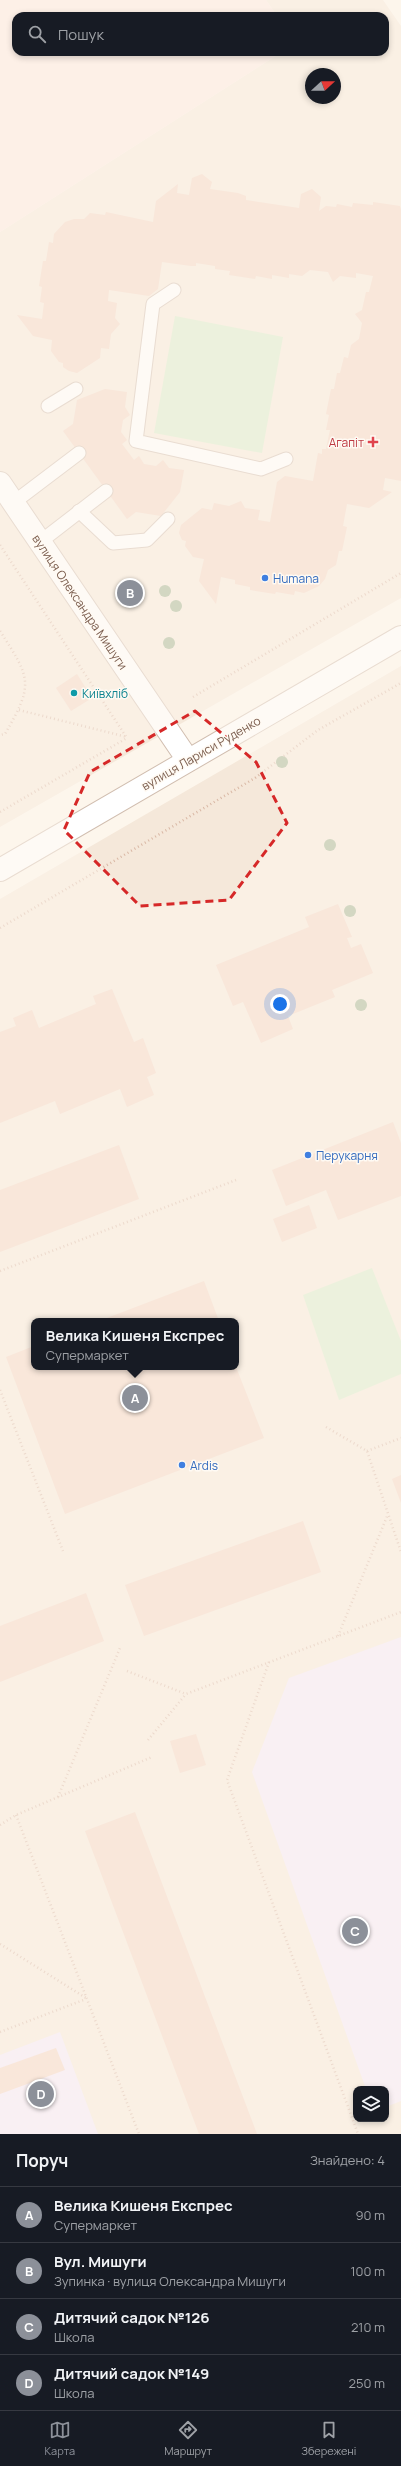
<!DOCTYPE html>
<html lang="uk">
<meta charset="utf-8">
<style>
body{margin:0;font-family:Manrope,sans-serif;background:#20242c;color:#f1f3f6}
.controls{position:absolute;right:12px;bottom:12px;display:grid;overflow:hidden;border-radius:8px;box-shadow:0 2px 6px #0003}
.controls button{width:36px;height:36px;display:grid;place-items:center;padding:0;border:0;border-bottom:1px solid #363941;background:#171b24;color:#f1f3f6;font:20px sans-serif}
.compass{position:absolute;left:305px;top:68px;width:36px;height:36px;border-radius:50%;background:#171b24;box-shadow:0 2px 6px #0003;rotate:69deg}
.you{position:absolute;left:280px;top:1004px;width:14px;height:14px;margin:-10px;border:3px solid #fff;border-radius:50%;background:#1a73e8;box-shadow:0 0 0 6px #1a73e833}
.badge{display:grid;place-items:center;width:26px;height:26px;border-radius:50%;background:#8c9099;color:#fff;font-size:13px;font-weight:700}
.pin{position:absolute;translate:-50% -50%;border:2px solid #fff;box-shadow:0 1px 4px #0006}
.popup{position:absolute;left:31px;top:1318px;width:208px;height:52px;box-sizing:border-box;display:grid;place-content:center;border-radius:8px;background:#171b24;filter:drop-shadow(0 1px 3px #0005);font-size:13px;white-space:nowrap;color:#9ea1a6}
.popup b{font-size:15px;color:#f1f3f6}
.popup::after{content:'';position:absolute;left:50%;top:100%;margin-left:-8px;border:8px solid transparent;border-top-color:#171b24}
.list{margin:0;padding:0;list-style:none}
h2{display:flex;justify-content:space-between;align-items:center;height:52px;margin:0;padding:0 16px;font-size:17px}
h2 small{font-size:13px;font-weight:400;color:#9ea1a6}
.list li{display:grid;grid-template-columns:26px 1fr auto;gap:12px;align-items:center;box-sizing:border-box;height:56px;padding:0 16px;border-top:1px solid #363941}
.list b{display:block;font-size:15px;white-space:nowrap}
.list p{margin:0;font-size:13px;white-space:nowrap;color:#9ea1a6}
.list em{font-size:13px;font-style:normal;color:#9ea1a6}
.icon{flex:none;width:22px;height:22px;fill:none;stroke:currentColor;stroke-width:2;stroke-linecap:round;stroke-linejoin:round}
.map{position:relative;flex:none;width:401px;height:2134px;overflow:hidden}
.search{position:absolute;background:#171b24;box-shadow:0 2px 6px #0003;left:12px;right:12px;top:12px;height:44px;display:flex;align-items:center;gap:10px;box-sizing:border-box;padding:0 14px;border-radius:12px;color:#9ea1a6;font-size:15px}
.sheet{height:276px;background:#171b24}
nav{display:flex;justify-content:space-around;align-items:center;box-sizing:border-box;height:56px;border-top:1px solid #363941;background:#171b24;font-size:11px;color:#9ea1a6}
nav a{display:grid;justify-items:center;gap:2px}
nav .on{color:#8c9099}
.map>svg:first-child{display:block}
</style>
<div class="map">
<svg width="401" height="2134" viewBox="0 0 401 2134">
<rect width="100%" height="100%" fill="#fdf6ec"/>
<g fill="#f5e8da" fill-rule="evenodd">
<path d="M 266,0 L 383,0 L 401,26 L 401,598 L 0,827 L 0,232 L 282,52 L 385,52 L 385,16 L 277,16 ZM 311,74 L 335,74 L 335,98 L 311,98 Z"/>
<path d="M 401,666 L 401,2134 L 0,2134 L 0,899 ZM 34,1321 L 236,1321 L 236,1367 L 34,1367 ZM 356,2089 L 386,2089 L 386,2119 L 356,2119 Z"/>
</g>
<polygon fill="#fde8e0" points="0,0 266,0 277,16 16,16 16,52 282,52 0,232"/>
<g fill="#f3e8fa">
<polygon points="401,1637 401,2101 386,2107 386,2089 366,2089 252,1772 289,1678"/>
<polygon points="60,2032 98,2134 0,2134 0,2055"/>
</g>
<g fill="#d8ecc9">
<polygon points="175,316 283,337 262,453 154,433"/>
<polygon points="372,1268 401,1341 401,1374 339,1400 303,1295"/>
</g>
<g fill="#f3d5c3">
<polygon points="202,174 212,182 210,189 238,193 246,196 246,200 299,208 301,194 312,189 321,197 319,211 326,206 336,207 337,204 352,207 353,203 373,205 373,202 400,206 401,210 401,481 385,478 383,490 392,492 369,508 347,504 343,526 347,527 342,551 339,551 336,565 328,570 325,579 319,586 304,593 295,591 294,595 276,592 275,594 250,590 250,587 235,584 235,580 221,577 216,604 199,581 204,559 193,557 185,546 186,541 182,540 179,533 181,525 202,508 212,510 214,503 229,506 241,501 245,508 260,510 258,520 270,522 277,482 285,476 313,481 318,453 322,454 322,449 326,449 330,430 326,430 329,415 326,414 331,389 334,389 337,373 340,373 344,357 348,358 351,345 359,339 362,323 355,314 362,310 366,292 369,292 373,276 356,273 356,278 340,276 333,282 328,272 310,270 302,276 289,274 289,278 272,275 272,279 256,276 255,279 229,275 230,271 215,269 215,266 196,263 196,266 191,266 162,262 158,289 149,296 109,290 108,301 117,303 115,318 120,324 111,334 109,349 101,348 100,358 77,373 69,371 63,367 63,363 59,362 51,351 52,340 33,336 17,315 42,319 44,303 40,302 42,287 39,286 43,261 46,261 49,242 53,243 54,234 65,222 74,219 84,219 90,213 105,215 106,212 153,222 156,201 178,184 177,193 189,195 192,178"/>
<polygon points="105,389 127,392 125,407 130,415 123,420 121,432 127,440 122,444 134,460 139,456 144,464 156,466 163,460 169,468 184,470 180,492 161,516 136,512 127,519 63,431 73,424 77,400"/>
<polygon points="77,674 92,698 71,711 56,688"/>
<polygon points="338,904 352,937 347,938 351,948 361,944 373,973 332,990 335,997 288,1016 293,1029 261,1043 243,1002 233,1006 216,965 309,927 305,917"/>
<polygon points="112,989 134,1042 143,1038 156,1073 147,1077 154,1095 127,1107 120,1089 60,1114 55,1101 0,1123 0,1032 16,1026 13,1018 32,1010 39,1028 96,1004 93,996"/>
<polygon points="393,1122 401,1143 401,1196 338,1220 326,1190 286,1206 272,1170"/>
<polygon points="119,1145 139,1199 0,1252 0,1190"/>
<polygon points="309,1205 317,1228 282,1242 273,1219"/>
<polygon points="204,1281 219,1321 99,1321"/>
<polygon points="34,1346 34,1367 236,1367 264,1438 65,1514 6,1357"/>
<polygon points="401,1475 401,1503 392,1479"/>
<polygon points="303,1521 321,1572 144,1636 125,1585"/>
<polygon points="86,1593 104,1641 0,1682 0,1626"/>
<polygon points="196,1734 206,1765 180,1773 170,1741"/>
<polygon points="135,1812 257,2134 199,2134 85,1831"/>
<polygon points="56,2048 65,2070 0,2094 0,2068"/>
</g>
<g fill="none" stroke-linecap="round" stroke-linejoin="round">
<defs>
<g id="service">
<polyline points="174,290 153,304 136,441 261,469 286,459"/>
<polyline points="48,406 76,389"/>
<polyline points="13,503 79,453"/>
<polyline points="79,511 113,543 147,540 168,519"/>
<polyline points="40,542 106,491"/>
</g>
<g id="minor">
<polyline points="0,483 188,760"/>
<polyline points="0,870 401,637"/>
</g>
</defs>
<use href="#service" stroke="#d1beb0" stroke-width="15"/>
<use href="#minor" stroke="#d1beb0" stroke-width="24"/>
<g stroke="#d9b8a5" stroke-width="2.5" stroke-dasharray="1 3" stroke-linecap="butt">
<polyline points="0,545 127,738"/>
<path d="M 0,631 C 31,679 34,684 5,734 L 0,735"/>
<polyline points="193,697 401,573"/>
<polyline points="19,710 127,737"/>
<polyline points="0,812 127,738"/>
<polyline points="0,928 255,778 318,730 401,683"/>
<polyline points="0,1271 236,1180"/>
<polyline points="0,1390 63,1551"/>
<polyline points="326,1427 367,1451 401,1552"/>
<polyline points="367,1451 401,1438"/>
<polyline points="338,1636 388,1514"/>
<polyline points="269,1662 227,1780 358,2134"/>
<polyline points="127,1671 186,1694 401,1612"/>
<polyline points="148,1740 186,1694"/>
<polyline points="58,1797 120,1648"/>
<polyline points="16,1815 139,2134"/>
<polyline points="0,1825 16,1815 152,1757"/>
<polyline points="0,1944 86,1998"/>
<polyline points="0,2032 86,1999"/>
</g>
<use href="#service" stroke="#fff" stroke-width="13"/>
<use href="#minor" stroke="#fff" stroke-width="22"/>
</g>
<g fill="#a0b28e">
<circle cx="165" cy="591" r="6"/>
<circle cx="176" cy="606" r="6"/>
<circle cx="169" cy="643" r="6"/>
<circle cx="282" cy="762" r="6"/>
<circle cx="330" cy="845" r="6"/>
<circle cx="350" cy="911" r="6"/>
<circle cx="361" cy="1005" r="6"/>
</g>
<path d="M0 0H401V2134H0ZM 195,711 L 256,762 L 287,823 L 229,900 L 140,906 L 64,830 L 90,772 Z" fill="#fdf6ec" fill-opacity=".55" fill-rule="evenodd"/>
<path fill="none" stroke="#d62828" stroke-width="3" stroke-dasharray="8 5" stroke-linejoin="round" d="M 195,711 L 256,762 L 287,823 L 229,900 L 140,906 L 64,830 L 90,772 Z"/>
<path fill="#e0444e" stroke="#fffaf3" stroke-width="1.5" d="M371 436h4v4h4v4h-4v4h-4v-4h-4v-4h4z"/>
<g fill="#3f7fe0" stroke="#fffaf3" stroke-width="1.5">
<circle cx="265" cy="578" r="4"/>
<circle cx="308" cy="1155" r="4"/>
<circle cx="182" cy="1465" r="4"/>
</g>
<circle fill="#0f9aa8" stroke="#fffaf3" stroke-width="1.5" cx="74" cy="693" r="4"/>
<g text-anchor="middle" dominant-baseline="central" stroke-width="3" stroke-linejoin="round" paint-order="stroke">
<g font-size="12" fill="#be3a42" stroke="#fffaf3" text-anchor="end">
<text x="364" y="442">Агапіт</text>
</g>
<g font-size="12" fill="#366cbe" stroke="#fffaf3" text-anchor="start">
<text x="273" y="578">Humana</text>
<text x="316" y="1155">Перукарня</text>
<text x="190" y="1465">Ardis</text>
</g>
<g font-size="12" fill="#7a5c4d" stroke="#fffaf3">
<text transform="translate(80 602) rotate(56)">вулиця Олександра Мишуги</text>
<text transform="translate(201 753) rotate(-30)">вулиця Лариси Руденко</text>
</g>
<g font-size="12" fill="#0d838f" stroke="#fffaf3" text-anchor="start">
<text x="82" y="693">Київхліб</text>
</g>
</g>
</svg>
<div class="controls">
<button><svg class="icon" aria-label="layers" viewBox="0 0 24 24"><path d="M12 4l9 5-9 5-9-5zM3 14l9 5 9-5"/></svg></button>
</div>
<svg class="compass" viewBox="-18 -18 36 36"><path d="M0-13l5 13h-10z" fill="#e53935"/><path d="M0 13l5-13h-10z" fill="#9ea1a6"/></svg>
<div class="you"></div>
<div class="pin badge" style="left:135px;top:1398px">A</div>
<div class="popup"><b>Велика Кишеня Експрес</b>Супермаркет</div>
<div class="pin badge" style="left:130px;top:593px">B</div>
<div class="pin badge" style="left:355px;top:1931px">C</div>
<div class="pin badge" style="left:41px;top:2094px">D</div>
<div class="search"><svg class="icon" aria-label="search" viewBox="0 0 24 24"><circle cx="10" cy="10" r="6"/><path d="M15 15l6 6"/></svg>Пошук</div>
</div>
<section class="sheet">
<h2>Поруч<small>Знайдено: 4</small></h2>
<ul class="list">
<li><span class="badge">A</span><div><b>Велика Кишеня Експрес</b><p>Супермаркет</p></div><em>90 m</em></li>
<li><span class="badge">B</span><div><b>Вул. Мишуги</b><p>Зупинка · вулиця Олександра Мишуги</p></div><em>100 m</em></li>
<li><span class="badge">C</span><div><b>Дитячий садок №126</b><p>Школа</p></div><em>210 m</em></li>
<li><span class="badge">D</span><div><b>Дитячий садок №149</b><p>Школа</p></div><em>250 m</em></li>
</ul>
</section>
<nav>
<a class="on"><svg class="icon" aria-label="map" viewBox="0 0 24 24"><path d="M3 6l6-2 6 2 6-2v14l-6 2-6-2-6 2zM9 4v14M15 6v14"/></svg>Карта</a>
<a><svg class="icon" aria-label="directions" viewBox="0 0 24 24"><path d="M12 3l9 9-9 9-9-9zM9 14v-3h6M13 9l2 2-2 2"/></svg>Маршрут</a>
<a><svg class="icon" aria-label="saved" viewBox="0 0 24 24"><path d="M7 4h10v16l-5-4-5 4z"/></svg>Збережені</a>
</nav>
